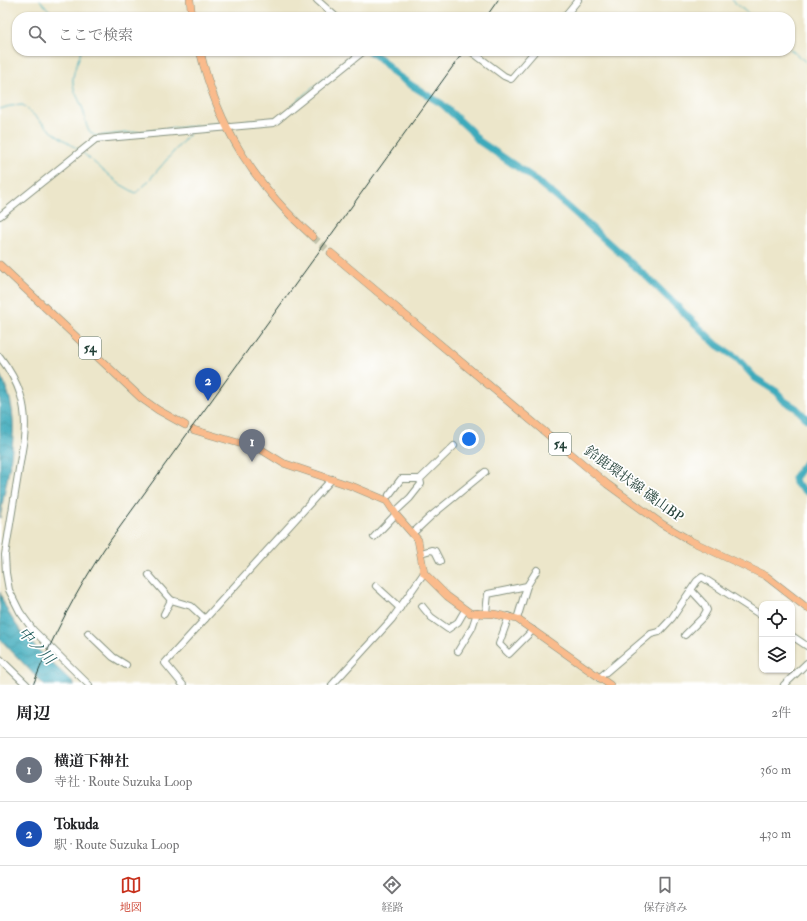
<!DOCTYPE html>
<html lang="ja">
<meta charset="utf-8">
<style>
body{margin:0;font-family:"IM FELL Double Pica","Noto Serif JP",serif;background:#f6f6f6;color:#202124}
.controls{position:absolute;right:12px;bottom:12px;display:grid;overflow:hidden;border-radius:8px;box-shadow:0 1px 3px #0004}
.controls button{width:36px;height:36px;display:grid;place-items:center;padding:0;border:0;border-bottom:1px solid #e0e0e0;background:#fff;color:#202124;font:20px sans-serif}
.you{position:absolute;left:469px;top:439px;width:14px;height:14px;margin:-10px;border:3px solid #fff;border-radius:50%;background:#1a73e8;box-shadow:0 0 0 6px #1a73e833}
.badge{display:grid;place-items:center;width:26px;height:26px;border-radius:50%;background:#c8321e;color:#fff;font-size:13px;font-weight:700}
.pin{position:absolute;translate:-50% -33px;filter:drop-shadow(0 1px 2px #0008)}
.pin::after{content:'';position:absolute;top:21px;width:14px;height:12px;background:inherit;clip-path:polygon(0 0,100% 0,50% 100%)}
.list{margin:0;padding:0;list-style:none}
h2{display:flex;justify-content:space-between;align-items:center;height:52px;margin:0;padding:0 16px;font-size:17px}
h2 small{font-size:13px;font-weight:400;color:#757577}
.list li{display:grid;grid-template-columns:26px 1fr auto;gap:12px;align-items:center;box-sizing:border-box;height:64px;padding:0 16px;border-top:1px solid #e0e0e0}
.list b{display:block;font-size:15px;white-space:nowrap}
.list p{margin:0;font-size:13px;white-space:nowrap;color:#757577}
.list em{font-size:13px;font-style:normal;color:#757577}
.icon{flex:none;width:22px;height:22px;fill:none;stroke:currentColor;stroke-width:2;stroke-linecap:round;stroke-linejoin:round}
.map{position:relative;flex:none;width:807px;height:685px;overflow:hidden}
.search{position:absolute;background:#fff;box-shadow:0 1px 3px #0004;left:12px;right:12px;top:12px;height:44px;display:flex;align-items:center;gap:10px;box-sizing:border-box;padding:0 14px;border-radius:16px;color:#757577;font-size:15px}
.sheet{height:180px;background:#fff}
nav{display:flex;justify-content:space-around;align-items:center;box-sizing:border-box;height:56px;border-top:1px solid #e0e0e0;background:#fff;font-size:11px;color:#757577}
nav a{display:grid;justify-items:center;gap:2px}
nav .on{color:#c8321e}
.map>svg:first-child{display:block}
</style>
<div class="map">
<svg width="807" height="685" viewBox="0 0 807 685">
<defs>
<pattern id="water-waves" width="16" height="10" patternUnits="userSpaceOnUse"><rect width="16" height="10" fill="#3caabb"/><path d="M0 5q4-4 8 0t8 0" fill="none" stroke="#328c99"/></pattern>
</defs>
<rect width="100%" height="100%" fill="#fff"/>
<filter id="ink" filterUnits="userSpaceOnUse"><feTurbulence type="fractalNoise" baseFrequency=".025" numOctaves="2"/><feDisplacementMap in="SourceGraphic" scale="8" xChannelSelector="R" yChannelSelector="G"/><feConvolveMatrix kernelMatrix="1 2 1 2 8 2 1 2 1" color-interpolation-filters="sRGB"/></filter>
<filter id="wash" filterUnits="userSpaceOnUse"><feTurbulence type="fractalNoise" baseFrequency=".012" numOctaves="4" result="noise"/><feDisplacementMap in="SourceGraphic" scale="16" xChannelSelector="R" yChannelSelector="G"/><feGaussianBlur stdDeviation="0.9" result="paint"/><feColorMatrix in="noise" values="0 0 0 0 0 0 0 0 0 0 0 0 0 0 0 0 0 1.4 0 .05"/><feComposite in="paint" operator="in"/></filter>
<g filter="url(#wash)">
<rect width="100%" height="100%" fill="#ece6ca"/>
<g fill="url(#water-waves)" stroke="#2e7478">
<path d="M 0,375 C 26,419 7,471 0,518 Z"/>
<path d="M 0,592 C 11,631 47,657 75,685 L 44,685 L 0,639 Z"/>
</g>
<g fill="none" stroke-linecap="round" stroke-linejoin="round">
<g stroke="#3caabb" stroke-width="1">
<polyline points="40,0 55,17"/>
<polyline points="732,0 752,17"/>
<polyline points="790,49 807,63"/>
<path d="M 81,51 C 79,60 74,68 73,78 C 72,89 78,97 82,107 C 87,118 83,130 96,136 L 216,124"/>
<polyline points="291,106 357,51"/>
<polyline points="0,109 10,106 23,105 51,131 79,150"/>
<polyline points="239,122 276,118"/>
<polyline points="83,153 118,183 134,192 136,193 140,189"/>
<polyline points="143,187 190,133"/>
</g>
<g stroke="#3caabb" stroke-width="7">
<polyline points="369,51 381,59 395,74 411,85 442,104 470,130 479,141 532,177 565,204 649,279 717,345 737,358 755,378 777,392 783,400 796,408 807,419"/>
<polyline points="807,461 794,478 795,483 807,492"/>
</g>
</g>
</g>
<g filter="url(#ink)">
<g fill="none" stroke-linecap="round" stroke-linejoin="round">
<polyline stroke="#c3c4ac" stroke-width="7" stroke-dasharray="7 3.5" stroke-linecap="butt" points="313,237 331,253"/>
<defs>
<g id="minor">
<polyline points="317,0 336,17"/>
<polyline points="564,17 578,0"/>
<polyline points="472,52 504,76 511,79 535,51"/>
<polyline points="0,216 96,139 274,123 364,51"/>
<path d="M 0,357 C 19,382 28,406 24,438 L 5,555 L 6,573 L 9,590 L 20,612 L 33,630 L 89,685"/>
<polyline points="389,495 401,479 420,479"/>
<polyline points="395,512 410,498 421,484 420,479 454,446"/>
<polyline points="413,533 431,516 485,472"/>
<polyline points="374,537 396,514"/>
<polyline points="421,553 431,550 435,551 440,561"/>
<polyline points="149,575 171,600 191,606 205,619"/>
<polyline points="376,586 400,608"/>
<polyline points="422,606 431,617 448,629 458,622 465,610"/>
<polyline points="486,613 488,594 527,586 537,570"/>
<polyline points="164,614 171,600"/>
<polyline points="509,616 499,644 509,654 533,630"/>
<polyline points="517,619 527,586"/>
<polyline points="88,633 113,657 126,665"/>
<polyline points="685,635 703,617 707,610 704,604 692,591"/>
<polyline points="792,636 807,646"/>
<polyline points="458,651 472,628 477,613"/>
<polyline points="0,659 27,685"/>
<polyline points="599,678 651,634 659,632 672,618 697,581 702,577 762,616"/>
<polyline points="183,685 165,663 332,479"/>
<polyline points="332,685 392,619 424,573"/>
<polyline points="784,685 807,663"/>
</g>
<g id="major">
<polyline points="190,0 192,17"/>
<path d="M 200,51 C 218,128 255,185 313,237"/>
<polyline points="331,253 607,484 662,524 691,541 766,576 807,608"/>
<polyline points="0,265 141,398 158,410 185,425"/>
<polyline points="194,430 262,450 283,463 354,487 387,501 397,516 418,540 424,573 447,596 470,613 494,614 517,619 610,685"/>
</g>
</defs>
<use href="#minor" stroke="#86927f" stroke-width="8"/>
<use href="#major" stroke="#86927f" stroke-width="8"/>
<use href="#minor" stroke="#fff" stroke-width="6"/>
<use href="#major" stroke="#fabb8c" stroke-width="7"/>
<g stroke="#1f3d34" stroke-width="1">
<polyline points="486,17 498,0"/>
<path d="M 33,685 C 52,637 76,592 104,549 L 464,51"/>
</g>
</g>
</g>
<g text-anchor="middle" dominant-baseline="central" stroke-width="3.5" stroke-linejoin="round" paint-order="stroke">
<g fill="#fff" stroke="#627771" stroke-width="1">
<rect x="79" y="337" width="22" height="22" rx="3"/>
<rect x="549" y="433" width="22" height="22" rx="3"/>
</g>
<g font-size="13" font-weight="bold" fill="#1f3d34">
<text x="90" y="348">54</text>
<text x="560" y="444">54</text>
</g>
<g font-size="14" fill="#1f3d34" stroke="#fff">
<text transform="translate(634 484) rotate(36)">鈴鹿環状線 磯山BP</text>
</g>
<g font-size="15" font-style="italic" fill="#296363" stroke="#fff">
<text transform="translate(36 646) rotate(46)">中ノ川</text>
</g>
</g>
</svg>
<div class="controls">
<button><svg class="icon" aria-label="locate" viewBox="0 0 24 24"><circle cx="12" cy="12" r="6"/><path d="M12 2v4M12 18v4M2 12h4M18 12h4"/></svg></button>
<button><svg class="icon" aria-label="layers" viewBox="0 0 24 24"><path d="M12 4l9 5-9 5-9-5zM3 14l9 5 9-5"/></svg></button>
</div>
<div class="you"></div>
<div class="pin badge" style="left:252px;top:462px;background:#6b7280">1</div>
<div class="pin badge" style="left:208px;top:401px;background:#1a4fb4">2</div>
<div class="search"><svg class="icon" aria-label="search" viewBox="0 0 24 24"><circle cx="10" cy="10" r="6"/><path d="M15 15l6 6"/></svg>ここで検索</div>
</div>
<section class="sheet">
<h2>周辺<small>2件</small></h2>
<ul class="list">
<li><span class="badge" style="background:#6b7280">1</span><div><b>横道下神社</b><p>寺社 · Route Suzuka Loop</p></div><em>360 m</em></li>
<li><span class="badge" style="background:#1a4fb4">2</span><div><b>Tokuda</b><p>駅 · Route Suzuka Loop</p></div><em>430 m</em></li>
</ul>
</section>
<nav>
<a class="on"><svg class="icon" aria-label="map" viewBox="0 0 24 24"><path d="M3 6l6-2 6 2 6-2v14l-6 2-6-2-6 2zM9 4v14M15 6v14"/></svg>地図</a>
<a><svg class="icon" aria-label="directions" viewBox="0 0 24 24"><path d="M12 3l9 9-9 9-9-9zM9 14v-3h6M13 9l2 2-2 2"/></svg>経路</a>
<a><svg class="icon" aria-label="saved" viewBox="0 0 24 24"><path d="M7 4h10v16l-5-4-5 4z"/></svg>保存済み</a>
</nav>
